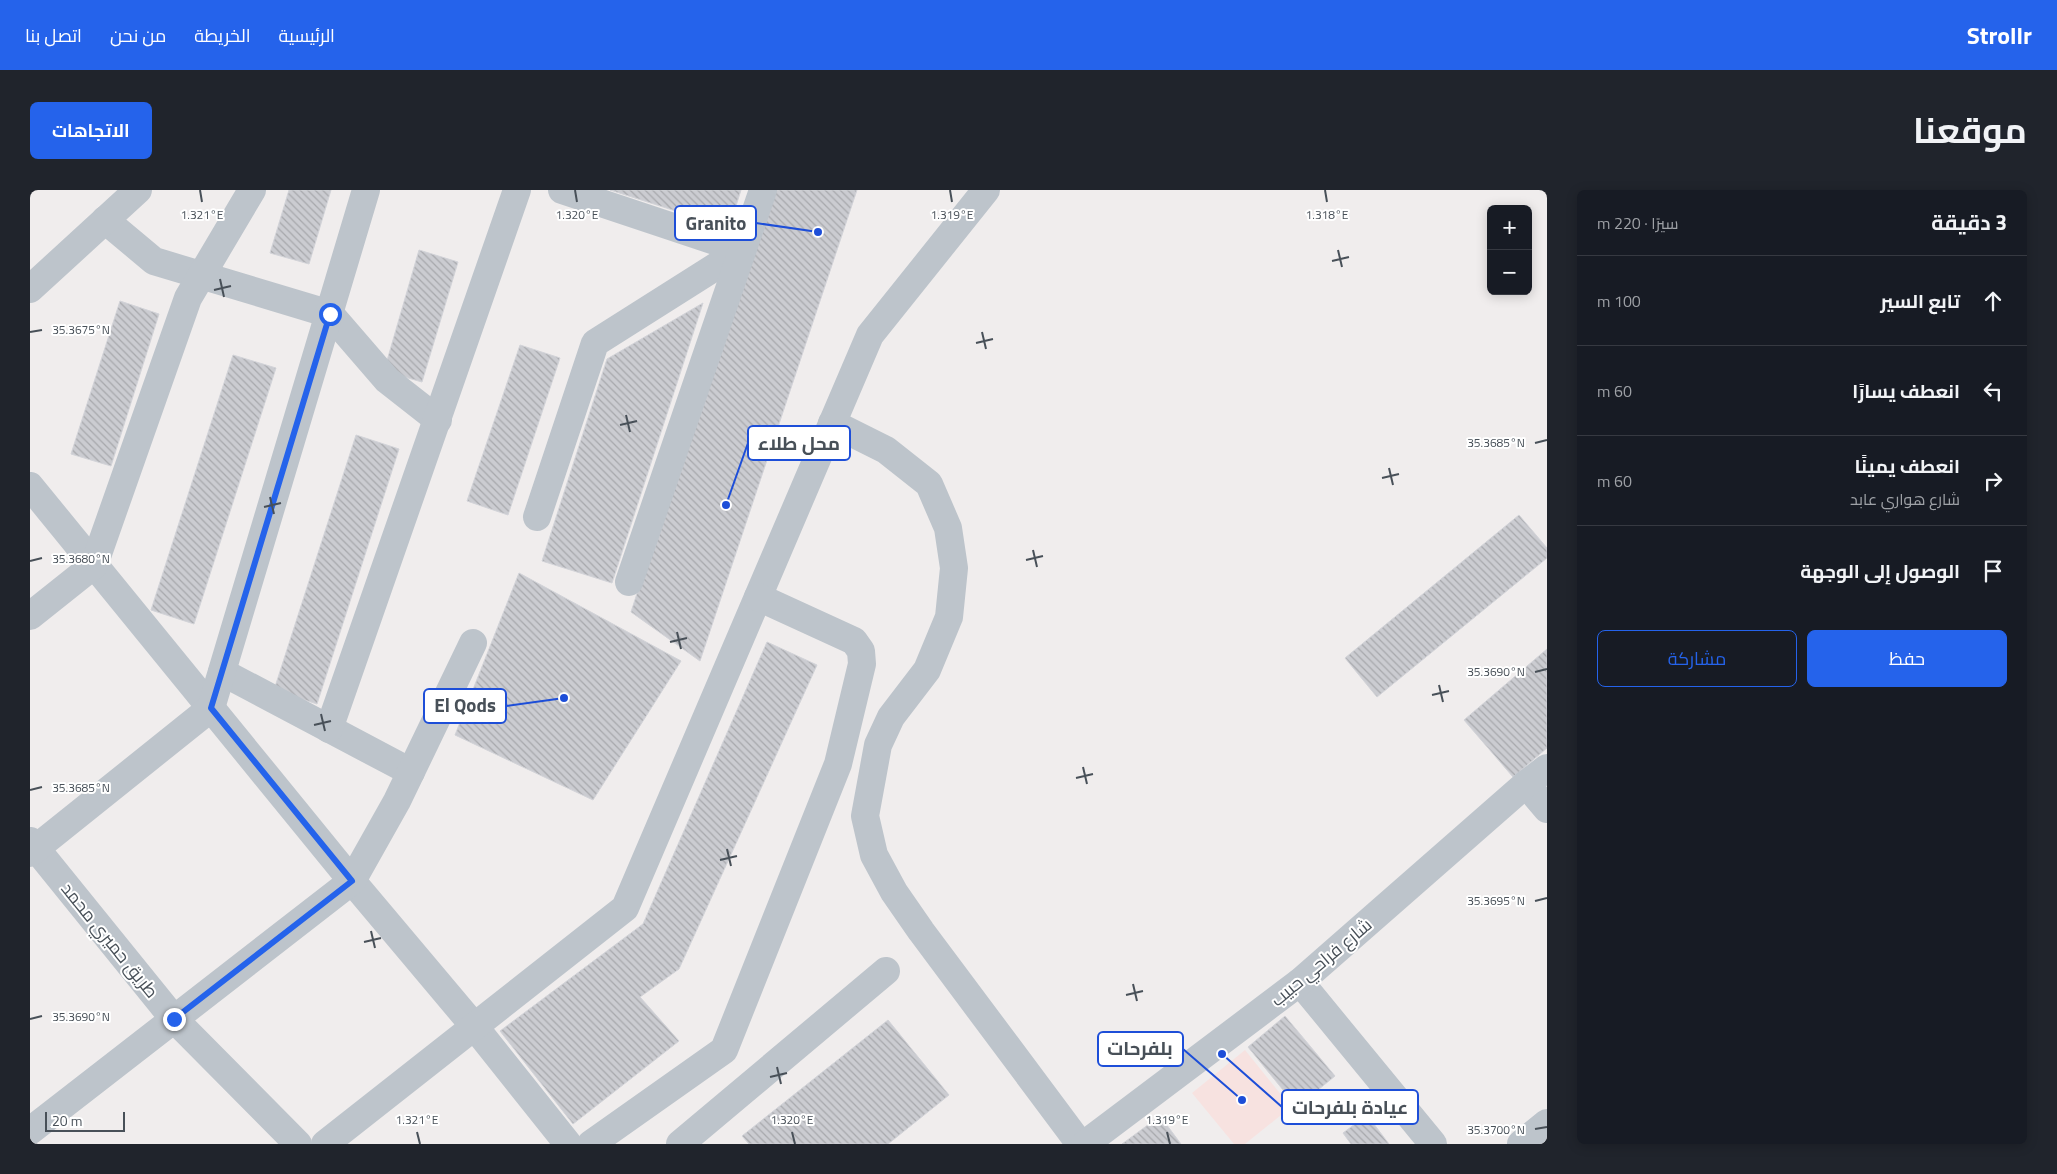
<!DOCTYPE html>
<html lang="ar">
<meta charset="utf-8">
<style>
body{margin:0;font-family:"Titillium Web",Cairo,sans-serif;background:#20242c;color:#f1f3f6;direction:rtl}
.controls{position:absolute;right:15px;top:15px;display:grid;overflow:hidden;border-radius:8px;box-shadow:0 2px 12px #0003}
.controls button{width:45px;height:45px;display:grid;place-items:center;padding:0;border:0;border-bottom:1px solid #363941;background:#171b24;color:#f1f3f6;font:25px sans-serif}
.scale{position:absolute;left:15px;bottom:12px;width:80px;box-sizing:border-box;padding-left:5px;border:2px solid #485058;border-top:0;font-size:14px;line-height:18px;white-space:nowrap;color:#485058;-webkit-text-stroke:4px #fff;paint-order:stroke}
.stop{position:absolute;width:15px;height:15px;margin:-11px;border:4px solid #2563eb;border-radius:50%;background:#fff}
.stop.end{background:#2563eb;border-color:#fff;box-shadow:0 1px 5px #0008}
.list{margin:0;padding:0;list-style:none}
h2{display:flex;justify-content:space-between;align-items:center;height:65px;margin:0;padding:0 20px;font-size:21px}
h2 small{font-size:16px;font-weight:400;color:#9ea1a6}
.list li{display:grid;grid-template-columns:32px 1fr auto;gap:15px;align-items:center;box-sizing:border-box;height:90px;padding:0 20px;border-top:1px solid #363941}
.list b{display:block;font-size:19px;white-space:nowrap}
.list p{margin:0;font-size:16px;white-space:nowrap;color:#9ea1a6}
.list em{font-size:16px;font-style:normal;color:#9ea1a6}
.actions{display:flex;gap:10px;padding:15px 20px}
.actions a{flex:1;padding:11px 0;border:1px solid #2563eb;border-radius:8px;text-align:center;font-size:18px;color:#2563eb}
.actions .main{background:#2563eb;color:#fff}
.icon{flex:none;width:28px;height:28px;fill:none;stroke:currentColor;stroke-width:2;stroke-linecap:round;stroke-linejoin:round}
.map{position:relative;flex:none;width:1517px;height:954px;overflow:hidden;direction:ltr;border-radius:8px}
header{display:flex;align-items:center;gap:30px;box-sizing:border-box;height:70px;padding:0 25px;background:#2563eb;color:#fff}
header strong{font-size:24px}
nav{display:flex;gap:28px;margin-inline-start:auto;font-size:18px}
.intro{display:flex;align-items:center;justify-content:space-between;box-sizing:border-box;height:120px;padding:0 30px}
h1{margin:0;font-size:35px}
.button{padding:12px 22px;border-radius:8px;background:#2563eb;color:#fff;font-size:18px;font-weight:700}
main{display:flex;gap:30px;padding:0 30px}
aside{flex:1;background:#171b24;border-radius:8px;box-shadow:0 2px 12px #0003}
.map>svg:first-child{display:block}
</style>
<header>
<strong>Strollr</strong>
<nav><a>الرئيسية</a><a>الخريطة</a><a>من نحن</a><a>اتصل بنا</a></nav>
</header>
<div class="intro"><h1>موقعنا</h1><a class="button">الاتجاهات</a></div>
<main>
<aside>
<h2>3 دقيقة<small>سيرًا · 220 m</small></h2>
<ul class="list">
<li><svg class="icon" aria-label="ahead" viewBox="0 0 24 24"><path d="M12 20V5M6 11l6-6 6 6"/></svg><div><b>تابع السير</b></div><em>100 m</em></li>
<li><svg class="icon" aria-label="left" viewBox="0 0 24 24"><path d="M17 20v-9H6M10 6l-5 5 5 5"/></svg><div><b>انعطف يسارًا</b></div><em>60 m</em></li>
<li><svg class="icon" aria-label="right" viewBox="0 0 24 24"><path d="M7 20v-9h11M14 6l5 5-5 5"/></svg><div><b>انعطف يمينًا</b><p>شارع هواري عابد</p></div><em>60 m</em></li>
<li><svg class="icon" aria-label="arrive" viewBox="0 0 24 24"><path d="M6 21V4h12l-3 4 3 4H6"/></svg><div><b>الوصول إلى الوجهة</b></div></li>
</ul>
<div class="actions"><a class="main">حفظ</a><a>مشاركة</a></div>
</aside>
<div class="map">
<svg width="1517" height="954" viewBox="0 0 1517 954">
<defs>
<pattern id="building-back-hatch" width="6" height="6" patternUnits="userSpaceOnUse" patternTransform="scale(1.25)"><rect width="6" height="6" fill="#cbccd1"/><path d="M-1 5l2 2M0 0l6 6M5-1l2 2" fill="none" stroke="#a7a8ac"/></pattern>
</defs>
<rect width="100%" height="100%" fill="#f0eded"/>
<polygon fill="#f7e2e0" points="1215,860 1261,917 1215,954 1204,954 1162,903"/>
<g fill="url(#building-back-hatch)" stroke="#d2d3d8">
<polygon points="259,0 301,0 279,74 240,63"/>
<polygon points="580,0 711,0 699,38"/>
<polygon points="738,0 827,0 670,471 601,422"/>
<polygon points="389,60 428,72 392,192 354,181"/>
<polygon points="90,111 129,124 81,276 41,264"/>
<polygon points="673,113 582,393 512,371 577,169"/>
<polygon points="490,155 530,168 478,325 437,311"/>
<polygon points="203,165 246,178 164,434 121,420"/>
<polygon points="326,245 369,259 287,514 244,500"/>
<polygon points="1489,325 1517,358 1517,368 1347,507 1315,468"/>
<polygon points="489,383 651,471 563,610 425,545"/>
<polygon points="737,452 787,475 649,779 610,807 649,851 543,934 470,841 613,734"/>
<polygon points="1517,459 1517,558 1483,587 1434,530"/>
<polygon points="1255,826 1305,886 1267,917 1218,857"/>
<polygon points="858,830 919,905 858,954 719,954 712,946"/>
<polygon points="1337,925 1359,954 1321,954 1313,943"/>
<polygon points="1130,926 1151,954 1092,954"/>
</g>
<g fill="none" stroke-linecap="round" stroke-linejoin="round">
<g stroke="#bdc4cb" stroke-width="28">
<polyline points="75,30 124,71 300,124 357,190 408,230"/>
<polyline points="0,99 108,0"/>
<polyline points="802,233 856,260 899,294 918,338 924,378 919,427 897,480 861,527 848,555 835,626 844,665 864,702 891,741 1050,954"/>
<polyline points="0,296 322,691 444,836 538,954"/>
<polyline points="507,327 565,153 712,60 532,0"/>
<polyline points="599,392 733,0"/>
<polyline points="0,426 64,375 158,108 222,0"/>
<polyline points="192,482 381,582"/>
<polyline points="299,539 487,0"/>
<polyline points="1496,594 1517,619"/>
<polyline points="0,651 144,829 268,954"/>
<polyline points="0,663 181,518 336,0"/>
<polyline points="1270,792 1403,954"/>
<polyline points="0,941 322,691 367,611 443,453"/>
<polyline points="295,954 595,718 840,145 956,0"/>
<polyline points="561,954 694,860 808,574 832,474 831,461 824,451 728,407"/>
<polyline points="650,954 856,781"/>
<polyline points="1055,954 1270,792 1496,594 1517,578"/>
<polyline points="1491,954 1517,933"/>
</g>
</g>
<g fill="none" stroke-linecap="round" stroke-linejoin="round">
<polyline stroke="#2563eb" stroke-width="6" points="144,829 322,691 181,518 300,124"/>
</g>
<path fill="none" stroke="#485058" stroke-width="2" d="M 170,0 L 172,12M 545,0 L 547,12M 920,0 L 922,12M 1295,0 L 1297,12M 1308,60 L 1312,77M 1302,71 L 1319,67M 190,89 L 194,107M 184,100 L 201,96M 0,142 L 12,140M 952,142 L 956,159M 946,153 L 963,149M 596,225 L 600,242M 590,235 L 607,231M 1505,253 L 1517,250M 1359,278 L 1363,295M 1352,288 L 1369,284M 240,307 L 244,324M 234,317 L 251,313M 1003,360 L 1007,377M 996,370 L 1013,366M 0,371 L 12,368M 647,442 L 651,459M 640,452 L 657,448M 1505,482 L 1517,479M 1409,495 L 1413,512M 1402,505 L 1419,501M 291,524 L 295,541M 284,535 L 301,531M 1053,577 L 1057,594M 1046,588 L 1063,584M 0,600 L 12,597M 697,659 L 701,676M 690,670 L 707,666M 1505,711 L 1517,708M 341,741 L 345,758M 334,752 L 351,748M 1103,794 L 1107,811M 1096,805 L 1113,801M 0,829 L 12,826M 747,877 L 751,894M 740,887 L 757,883M 1505,939 L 1517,937M 387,942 L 390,954M 762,942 L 765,954M 1137,942 L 1140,954"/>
<g text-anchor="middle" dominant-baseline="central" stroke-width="4" stroke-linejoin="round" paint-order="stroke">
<g font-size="18" fill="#485058" stroke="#fff">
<text transform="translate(80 750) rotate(51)">طريق حميري محمد</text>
<text transform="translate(1291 772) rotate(-40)">شارع فراحي حبيب</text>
</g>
</g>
<g font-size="12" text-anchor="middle" fill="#485058" stroke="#fff" stroke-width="4" stroke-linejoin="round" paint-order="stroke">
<text x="172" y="29">1.321°E</text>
<text x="547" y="29">1.320°E</text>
<text x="922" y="29">1.319°E</text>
<text x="1297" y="29">1.318°E</text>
<text x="51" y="144">35.3675°N</text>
<text x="1466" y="257">35.3685°N</text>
<text x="51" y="373">35.3680°N</text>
<text x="1466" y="486">35.3690°N</text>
<text x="51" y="602">35.3685°N</text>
<text x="1466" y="715">35.3695°N</text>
<text x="51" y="831">35.3690°N</text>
<text x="387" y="934">1.321°E</text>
<text x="762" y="934">1.320°E</text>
<text x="1137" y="934">1.319°E</text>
<text x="1466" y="944">35.3700°N</text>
</g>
<path fill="none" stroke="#1d4ed8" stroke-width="2" d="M788 42L726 33M696 315L718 253M534 508L476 516M1212 910L1153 859M1192 864L1252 917"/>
<g fill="#1d4ed8" stroke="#fff" stroke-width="2">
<circle cx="788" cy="42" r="5"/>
<circle cx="696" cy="315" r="5"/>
<circle cx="534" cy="508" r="5"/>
<circle cx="1212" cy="910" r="5"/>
<circle cx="1192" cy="864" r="5"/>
</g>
<g fill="#fff" stroke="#1d4ed8" stroke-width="2">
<rect x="645" y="16" width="81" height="34" rx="5"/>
<rect x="718" y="236" width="102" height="34" rx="5"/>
<rect x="394" y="499" width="82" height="34" rx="5"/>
<rect x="1068" y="842" width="85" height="34" rx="5"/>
<rect x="1252" y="900" width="136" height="34" rx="5"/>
</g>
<g font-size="19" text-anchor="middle" font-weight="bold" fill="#485058">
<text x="686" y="40">Granito</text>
<text x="769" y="260">محل طلاء</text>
<text x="435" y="522">El Qods</text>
<text x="1110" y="865">بلفرحات</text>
<text x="1320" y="924">عيادة بلفرحات</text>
</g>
</svg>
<div class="controls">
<button>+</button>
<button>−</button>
</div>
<div class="scale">20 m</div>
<div class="stop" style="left:300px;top:124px"></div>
<div class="stop end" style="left:144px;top:829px"></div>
</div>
</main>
